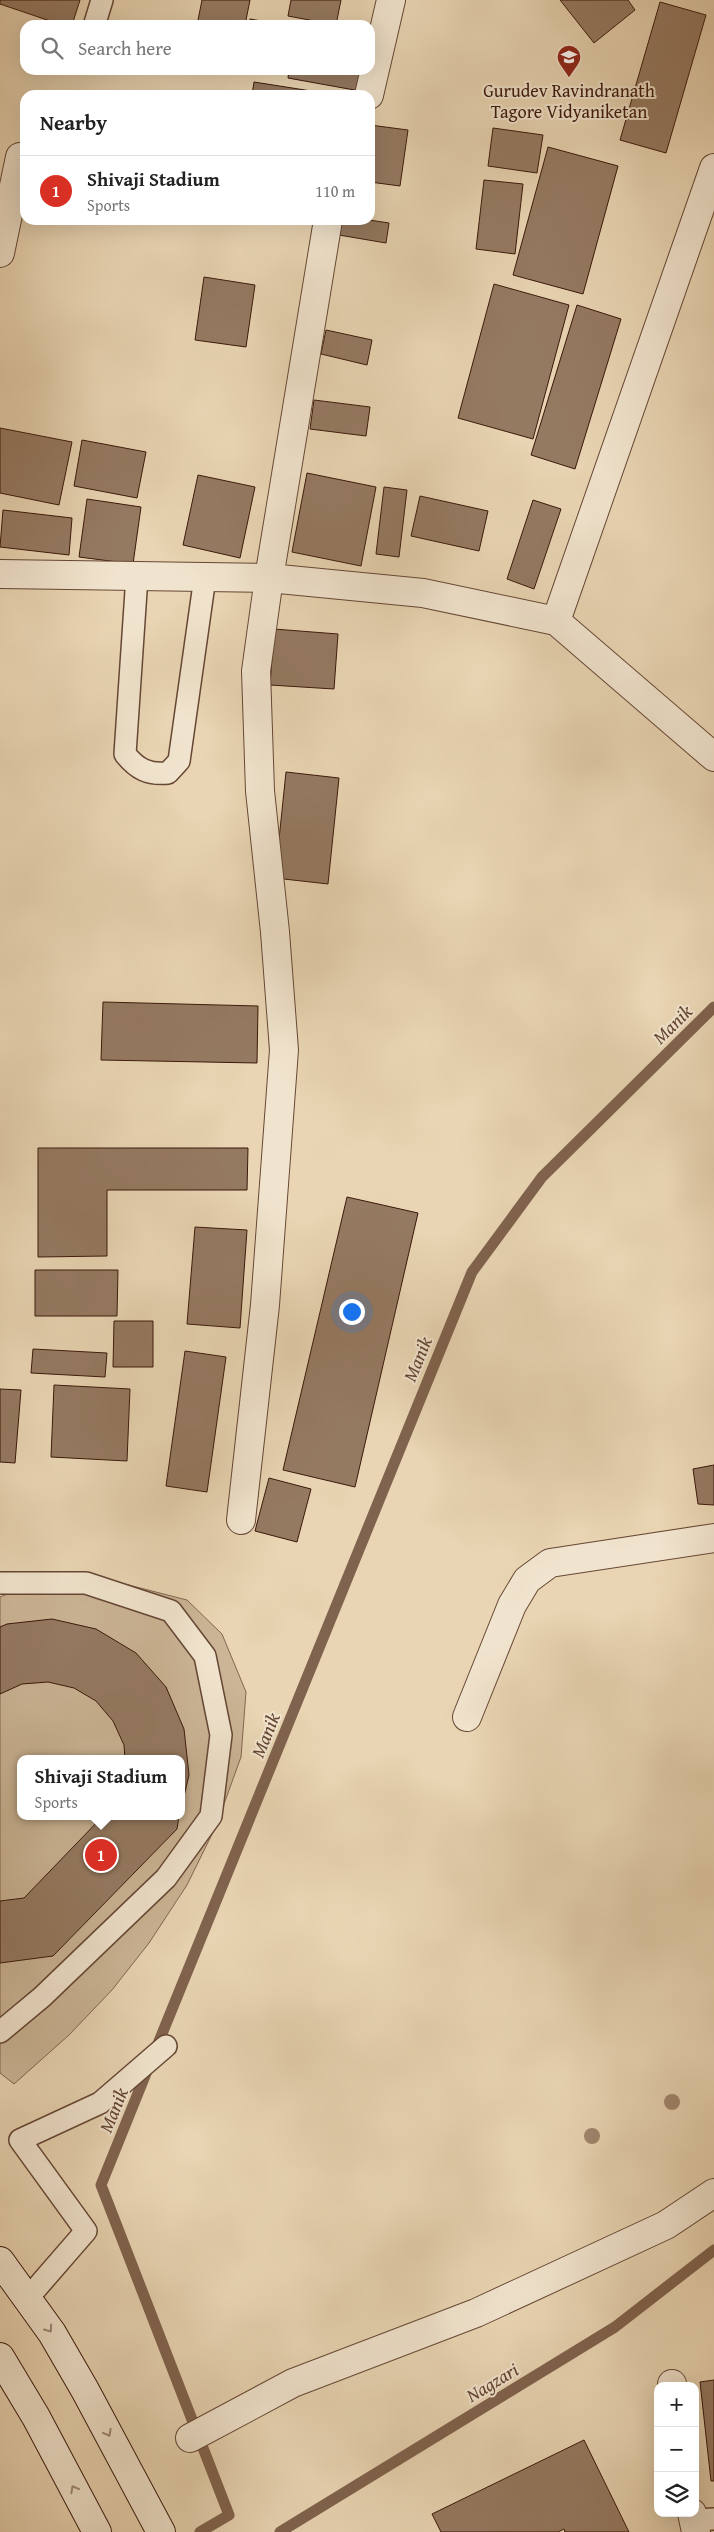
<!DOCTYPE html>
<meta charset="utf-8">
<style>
body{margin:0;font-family:"Gentium Book Plus",serif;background:#f6f6f6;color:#222}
.controls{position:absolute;right:15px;bottom:15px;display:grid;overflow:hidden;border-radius:10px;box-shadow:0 5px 20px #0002}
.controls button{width:45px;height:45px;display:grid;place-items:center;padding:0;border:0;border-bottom:1px solid #e0e0e0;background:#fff;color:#222;font:25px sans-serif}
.you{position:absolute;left:351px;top:1311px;width:18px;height:18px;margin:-12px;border:4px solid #fff;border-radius:50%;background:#1a73e8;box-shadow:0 0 0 8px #1a73e833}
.badge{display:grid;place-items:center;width:32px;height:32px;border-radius:50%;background:#d93025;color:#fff;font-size:16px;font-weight:700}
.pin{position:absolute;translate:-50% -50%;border:2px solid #fff;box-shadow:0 1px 5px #0006}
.popup{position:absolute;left:17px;top:1755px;width:168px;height:65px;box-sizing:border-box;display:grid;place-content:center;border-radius:10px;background:#fff;filter:drop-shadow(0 1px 4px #0005);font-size:16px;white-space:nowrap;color:#767676}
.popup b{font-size:19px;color:#222}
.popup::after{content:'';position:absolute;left:50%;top:100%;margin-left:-10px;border:10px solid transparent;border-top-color:#fff}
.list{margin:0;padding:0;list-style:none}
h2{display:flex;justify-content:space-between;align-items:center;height:65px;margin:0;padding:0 20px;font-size:21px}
h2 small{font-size:16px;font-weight:400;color:#767676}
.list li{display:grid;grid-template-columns:32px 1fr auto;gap:15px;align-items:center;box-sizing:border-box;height:70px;padding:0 20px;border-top:1px solid #e0e0e0}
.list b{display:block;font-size:19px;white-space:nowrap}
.list p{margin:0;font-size:16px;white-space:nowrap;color:#767676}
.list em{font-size:16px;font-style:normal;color:#767676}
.icon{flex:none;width:28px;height:28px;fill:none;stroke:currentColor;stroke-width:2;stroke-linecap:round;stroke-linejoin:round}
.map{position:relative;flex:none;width:714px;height:2532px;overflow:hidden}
.search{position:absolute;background:#fff;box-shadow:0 5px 20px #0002;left:20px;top:20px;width:355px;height:55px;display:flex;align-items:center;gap:12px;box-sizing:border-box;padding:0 18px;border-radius:15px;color:#767676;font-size:19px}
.panel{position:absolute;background:#fff;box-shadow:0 5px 20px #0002;left:20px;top:90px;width:355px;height:135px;border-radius:15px}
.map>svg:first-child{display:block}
</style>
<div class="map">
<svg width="714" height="2532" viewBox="0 0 714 2532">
<rect width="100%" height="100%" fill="#e9d5b3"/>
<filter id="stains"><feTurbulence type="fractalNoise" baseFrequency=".004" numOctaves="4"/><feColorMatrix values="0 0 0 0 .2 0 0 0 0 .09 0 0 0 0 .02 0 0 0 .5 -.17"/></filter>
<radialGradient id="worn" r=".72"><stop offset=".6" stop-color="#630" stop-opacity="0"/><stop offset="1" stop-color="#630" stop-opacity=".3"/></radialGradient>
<path fill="#cbb596" stroke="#836650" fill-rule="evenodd" d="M 113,1581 L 187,1600 L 222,1634 L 246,1692 L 241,1757 L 216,1826 L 187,1885 L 149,1943 L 112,1990 L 69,2035 L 14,2084 L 0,2073 L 0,1597 L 27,1586 ZM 21,1759 L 181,1759 L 181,1816 L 21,1816 Z"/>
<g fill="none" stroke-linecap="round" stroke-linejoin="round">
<g stroke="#80634e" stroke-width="11">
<polyline points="155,2051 472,1272 542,1177 714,1007"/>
<polyline points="149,2066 101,2185 229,2515 200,2532"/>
<polyline points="280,2532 615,2327 714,2250"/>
</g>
</g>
<g fill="#957a62" stroke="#3b180b">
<polygon points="0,0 80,0 72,25 62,25 0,4"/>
<polygon points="202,0 250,0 245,25 197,25"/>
<polygon points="291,0 341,0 336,25 288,16"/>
<polygon points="560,0 628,0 635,10 594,43"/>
<polygon points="660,2 706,15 666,153 620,140"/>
<polygon points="250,19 284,25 248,25"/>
<polygon points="289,70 364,70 360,91 288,78"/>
<polygon points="254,82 324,93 324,95 252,95"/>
<polygon points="370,125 408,130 400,186 370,182"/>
<polygon points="493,128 543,135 537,173 488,166"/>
<polygon points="548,147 618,166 583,294 513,275"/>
<polygon points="484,180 523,184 515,254 476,249"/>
<polygon points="342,220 369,220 389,223 386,243 339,235"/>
<polygon points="204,277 255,285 246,347 195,340"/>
<polygon points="494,284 569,305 533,439 458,418"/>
<polygon points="577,305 621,319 575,469 531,455"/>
<polygon points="326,330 372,340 367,365 321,354"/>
<polygon points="314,400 370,407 366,436 310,429"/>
<polygon points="0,428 72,442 59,505 0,493"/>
<polygon points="82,440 146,452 137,498 74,486"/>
<polygon points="307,473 376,487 361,566 292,552"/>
<polygon points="198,475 255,487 240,558 183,545"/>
<polygon points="384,487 407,490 399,557 376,554"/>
<polygon points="420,496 488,511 479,551 411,536"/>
<polygon points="87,499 141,507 133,564 79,557"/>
<polygon points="533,500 561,509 534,589 507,579"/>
<polygon points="3,510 72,518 69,555 0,547"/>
<polygon points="274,629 338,634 334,689 270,685"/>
<polygon points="286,772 339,778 328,884 275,878"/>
<polygon points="103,1002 258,1006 257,1063 101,1060"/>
<polygon points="38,1148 248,1148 247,1190 107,1190 107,1256 38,1257"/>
<polygon points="347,1197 418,1213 355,1487 283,1470"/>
<polygon points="195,1227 247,1230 240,1328 187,1324"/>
<polygon points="35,1270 118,1270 117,1316 35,1316"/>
<polygon points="114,1321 153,1321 153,1367 113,1367"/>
<polygon points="33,1349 107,1353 105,1377 31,1373"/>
<polygon points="185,1351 226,1357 207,1492 166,1486"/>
<polygon points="54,1385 130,1389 127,1461 51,1457"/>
<polygon points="0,1389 21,1390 15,1463 0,1462"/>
<polygon points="714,1465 714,1505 698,1504 693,1469"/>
<polygon points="269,1478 311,1489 297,1542 255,1531"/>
<polygon points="52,1619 96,1629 136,1653 166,1687 184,1729 189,1775 181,1809 181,1759 125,1759 124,1745 113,1721 96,1701 74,1688 48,1682 22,1684 0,1694 0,1627 7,1624"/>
<polygon points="103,1816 179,1816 177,1829 53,1956 0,1963 0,1901 24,1898"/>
<polygon points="714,2380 714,2481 711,2481 700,2382"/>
<polygon points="584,2440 629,2532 565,2532 564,2529 558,2532 441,2532 432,2514"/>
</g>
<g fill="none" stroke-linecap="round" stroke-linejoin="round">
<defs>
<g id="service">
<polyline points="95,23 102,0"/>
<path d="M 137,576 L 125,754 C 137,769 148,775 168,773 L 179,761 L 205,577"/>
<polyline points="0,1583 86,1583 171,1611 205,1656 221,1735 211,1816 166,1878 42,1997 0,2032"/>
<polyline points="27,2299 86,2231 20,2140 100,2103 166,2046"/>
<polyline points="694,2520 714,2519"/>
</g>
<g id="minor">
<polyline points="369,95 391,0"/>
<polyline points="0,253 20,157"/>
<polyline points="0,574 269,578 423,593 556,621 714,757"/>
<polyline points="556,621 714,168"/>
<polyline points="241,1520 265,1305 284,1050 275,932 260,791 256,671 269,578 328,220"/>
<polyline points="467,1717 512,1605 527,1580 550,1563 714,1538"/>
<polyline points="672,2384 672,2386"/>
<polyline points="190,2438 293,2383 476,2313 666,2225 714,2193"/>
<polyline points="692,2513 696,2532"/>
</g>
<g id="secondary">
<polyline points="0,2261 52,2333 85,2390 161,2532"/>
<polyline points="0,2357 36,2417 97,2532"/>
</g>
</defs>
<use href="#service" stroke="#664735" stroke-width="24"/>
<use href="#minor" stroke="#664735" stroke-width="30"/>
<use href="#secondary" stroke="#3b180b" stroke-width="30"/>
<use href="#service" stroke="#f1e4ce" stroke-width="21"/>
<use href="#minor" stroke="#f1e4ce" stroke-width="28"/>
<use href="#secondary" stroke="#f1e4ce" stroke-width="28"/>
</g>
<g fill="#a1876e">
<circle cx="672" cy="2102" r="8"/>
<circle cx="592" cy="2136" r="8"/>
</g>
<defs><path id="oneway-chevron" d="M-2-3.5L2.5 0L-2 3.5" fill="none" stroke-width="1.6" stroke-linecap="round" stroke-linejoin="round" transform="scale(1.25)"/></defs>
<g stroke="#9f8876">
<use href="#oneway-chevron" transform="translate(49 2329) rotate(55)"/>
<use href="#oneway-chevron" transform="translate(108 2433) rotate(62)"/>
<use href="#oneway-chevron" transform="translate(74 2489) rotate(-118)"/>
</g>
<defs>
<symbol id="school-pin" viewBox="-11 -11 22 30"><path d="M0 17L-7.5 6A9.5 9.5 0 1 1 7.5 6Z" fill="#8f2418" stroke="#f1e4ce"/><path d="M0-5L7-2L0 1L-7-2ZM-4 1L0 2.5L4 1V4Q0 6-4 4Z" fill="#fff"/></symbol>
</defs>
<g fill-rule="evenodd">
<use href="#school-pin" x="555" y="43" width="28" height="38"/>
</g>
<g text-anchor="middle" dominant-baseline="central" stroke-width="4" stroke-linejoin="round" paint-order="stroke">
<g font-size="18" fill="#3b180b" stroke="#f1e4ce">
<text x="569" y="90">Gurudev Ravindranath<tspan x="569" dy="21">Tagore Vidyaniketan</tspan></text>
</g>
<g font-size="19" font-style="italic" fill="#634432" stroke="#f1e4ce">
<text transform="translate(672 1024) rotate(-45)">Manik</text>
<text transform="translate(417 1359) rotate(-68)">Manik</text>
<text transform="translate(265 1735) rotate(-68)">Manik</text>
<text transform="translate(113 2110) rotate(-68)">Manik</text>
<text transform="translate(492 2382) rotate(-31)">Nagzari</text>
</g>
</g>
<rect width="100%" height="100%" filter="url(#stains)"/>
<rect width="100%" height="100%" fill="url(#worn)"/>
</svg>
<div class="controls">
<button>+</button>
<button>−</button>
<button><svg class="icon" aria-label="layers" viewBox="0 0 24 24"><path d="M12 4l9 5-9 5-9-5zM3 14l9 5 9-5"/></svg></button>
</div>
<div class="you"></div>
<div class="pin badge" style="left:101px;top:1855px">1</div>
<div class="popup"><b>Shivaji Stadium</b>Sports</div>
<div class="search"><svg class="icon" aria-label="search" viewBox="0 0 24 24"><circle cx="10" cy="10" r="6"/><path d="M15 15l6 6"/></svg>Search here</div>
<section class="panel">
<h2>Nearby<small></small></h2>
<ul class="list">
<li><span class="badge">1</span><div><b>Shivaji Stadium</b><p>Sports</p></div><em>110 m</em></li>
</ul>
</section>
</div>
